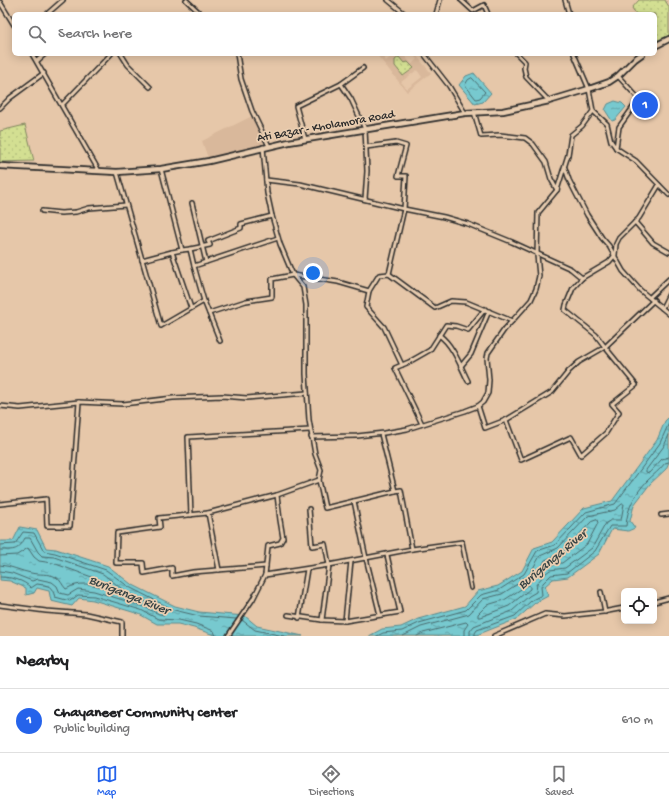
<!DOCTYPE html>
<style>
body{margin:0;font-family:"Gochi Hand",sans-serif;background:#f6f6f6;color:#202124}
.controls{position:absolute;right:12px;bottom:12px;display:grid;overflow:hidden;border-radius:6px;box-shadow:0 2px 10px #0003}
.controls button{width:36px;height:36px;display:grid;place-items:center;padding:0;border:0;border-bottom:1px solid #e0e0e0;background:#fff;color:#202124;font:20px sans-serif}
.you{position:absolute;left:313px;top:273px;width:14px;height:14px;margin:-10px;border:3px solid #fff;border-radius:50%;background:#1a73e8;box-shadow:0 0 0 6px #1a73e833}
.badge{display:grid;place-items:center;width:26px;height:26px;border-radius:50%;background:#2563eb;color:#fff;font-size:13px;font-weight:700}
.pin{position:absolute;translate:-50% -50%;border:2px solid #fff;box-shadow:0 1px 4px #0006}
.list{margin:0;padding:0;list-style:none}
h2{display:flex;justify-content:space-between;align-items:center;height:52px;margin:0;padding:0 16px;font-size:17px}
h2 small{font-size:13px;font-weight:400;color:#757577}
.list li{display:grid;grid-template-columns:26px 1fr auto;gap:12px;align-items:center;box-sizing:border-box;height:64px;padding:0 16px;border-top:1px solid #e0e0e0}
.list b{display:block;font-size:15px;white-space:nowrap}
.list p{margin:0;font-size:13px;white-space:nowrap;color:#757577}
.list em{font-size:13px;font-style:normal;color:#757577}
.icon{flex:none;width:22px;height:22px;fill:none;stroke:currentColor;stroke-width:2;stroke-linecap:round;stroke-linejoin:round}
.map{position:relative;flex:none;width:669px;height:636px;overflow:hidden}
.search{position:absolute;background:#fff;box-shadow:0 2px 10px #0003;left:12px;right:12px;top:12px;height:44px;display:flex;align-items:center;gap:10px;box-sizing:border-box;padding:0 14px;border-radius:6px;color:#757577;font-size:15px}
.sheet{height:116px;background:#fff}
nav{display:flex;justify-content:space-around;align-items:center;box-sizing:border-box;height:56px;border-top:1px solid #e0e0e0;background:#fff;font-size:11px;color:#757577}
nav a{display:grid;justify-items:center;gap:2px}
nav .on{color:#2563eb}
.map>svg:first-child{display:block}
</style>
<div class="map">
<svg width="669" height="636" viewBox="0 0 669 636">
<defs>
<pattern id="green-dots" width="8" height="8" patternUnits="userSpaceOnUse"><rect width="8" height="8" fill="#d3df92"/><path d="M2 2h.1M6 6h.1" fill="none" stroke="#b5c07e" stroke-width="1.8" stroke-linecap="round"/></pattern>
<pattern id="water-ripples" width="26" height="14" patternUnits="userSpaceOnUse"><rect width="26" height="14" fill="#77c9cf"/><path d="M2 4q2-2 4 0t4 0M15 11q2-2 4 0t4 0" fill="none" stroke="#62a3a8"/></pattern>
</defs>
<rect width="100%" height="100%" fill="#e6c7a9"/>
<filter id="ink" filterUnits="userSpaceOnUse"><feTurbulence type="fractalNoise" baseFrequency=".025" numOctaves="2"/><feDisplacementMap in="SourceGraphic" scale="8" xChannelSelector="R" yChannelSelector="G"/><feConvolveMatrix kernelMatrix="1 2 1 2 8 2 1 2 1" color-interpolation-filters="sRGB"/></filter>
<g filter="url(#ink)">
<g fill="#d9b89b" fill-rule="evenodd">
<path d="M 383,54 L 382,55 L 386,61 L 394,54 L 402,54 L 412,64 L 417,59 L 413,54 L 415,54 L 431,73 L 407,92 L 377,55 ZM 417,70 L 422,77 L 407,89 L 401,82 Z"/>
<polygon points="254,115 269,146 209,161 202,141"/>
</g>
<g fill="url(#green-dots)" stroke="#7f855e">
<polygon points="639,0 665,0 669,7 669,36 655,41 655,14 636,14 632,8"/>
<polygon points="399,57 404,63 408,62 414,68 403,76 395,66 395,60"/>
<polygon points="25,125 34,161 0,162 0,131"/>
</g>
<g fill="url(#water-ripples)" stroke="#598a8d">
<polygon points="474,73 491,93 483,102 475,104 459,85 466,76"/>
<polygon points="615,101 622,103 626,107 615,120 612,121 605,110 608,104"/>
<polygon points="669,417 669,462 666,469 650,484 634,505 630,521 635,528 628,531 612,529 599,554 568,577 553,579 545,586 548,596 535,603 517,619 474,636 369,636 382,629 401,627 418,619 465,606 478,591 498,586 522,571 534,548 552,542 584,508 612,501 657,440 665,421"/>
<polygon points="20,527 37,530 46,548 56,549 108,566 131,584 175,606 199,612 245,616 257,626 303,636 217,636 194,628 178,624 157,624 139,614 93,600 79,598 72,606 51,601 49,591 37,588 34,593 26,595 26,588 10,581 0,580 0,541 13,541"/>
</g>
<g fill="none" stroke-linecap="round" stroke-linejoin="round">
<g stroke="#496a6d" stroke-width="1">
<polygon points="472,78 485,92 480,98 476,99 465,85 468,80"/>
<polyline points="669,435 664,446 646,470 646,472 649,473 662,459 669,457"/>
<polygon points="597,520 598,523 587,544 562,563 543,565 545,560 562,553 591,522"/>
<polyline points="0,545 15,544 23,532 34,533 44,551 55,553 106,570 129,587 174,610 199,616 236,619"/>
<path d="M 0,550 C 15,550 18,551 25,538 L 30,538 L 38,552 L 42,556 L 54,557 L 103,574 L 126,592 L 165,611 L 166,613 L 164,615 L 159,614 L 142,606 L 94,591 L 78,589 L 68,595 L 60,593 L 57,586 L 52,582 L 38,579 L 32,581 L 12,573 L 0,571"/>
<path d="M 0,556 L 17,555 L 28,548 L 34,557 L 39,561 L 53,563 L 100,580 L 108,586 L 105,588 C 91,584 80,581 66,589 C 62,585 61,580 56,577 C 48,573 39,575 31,573 C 20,571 12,566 0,565"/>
<path d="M 0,577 C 11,577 24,580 31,588 L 37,584 C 50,586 51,585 55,597 L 70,601 L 78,595 L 94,596 L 141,610 L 158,619 L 179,620 L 196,624 L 214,631 L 216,636"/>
<polygon points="528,585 530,586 530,589 509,606 480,617 478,617 478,614 487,605 504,600"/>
<polyline points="242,620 255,630 284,636"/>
<polyline points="377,636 383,633 402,631 419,623 466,610 481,595 499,590 524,574 537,551 555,545 586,512 615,504 660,443 669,423"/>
<polyline points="403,636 421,627 469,614 483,599 502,594 528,577 540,556 558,548 588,516 615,510 622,504 624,504 621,520 611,520 606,523 592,548 565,568 550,570 546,573 537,583 536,592 529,596 512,611 474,626 470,631 470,636"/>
<polyline points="417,636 423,633 466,622 468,624 464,630 464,636"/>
<path d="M 475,636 L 475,633 L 477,630 L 515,616 L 532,600 L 542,595 L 541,587 L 543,583 L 551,575 L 567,573 L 595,551 L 610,526 L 626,526 C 627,508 635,494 647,481 C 653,475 660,470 665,463 L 669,462"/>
</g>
<defs>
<g id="street">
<polyline points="186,0 201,14"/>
<polyline points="388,0 405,14"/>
<polyline points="461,0 473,11 484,5 488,14"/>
<polyline points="565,0 569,14"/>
<polyline points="0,2 14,25"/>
<polyline points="47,14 63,0"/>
<polyline points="436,14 440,0"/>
<polyline points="32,54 99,171"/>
<polyline points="121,54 128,65 150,87"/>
<polyline points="237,54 241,79 252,111 269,146"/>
<polyline points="424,54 449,86 465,113"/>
<polyline points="517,54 525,62 524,68 526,77 549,101"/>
<polyline points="37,61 45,54"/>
<polyline points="341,84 351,99 365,129 367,171 365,199"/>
<polyline points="62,105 111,54"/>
<polyline points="0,108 10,98 44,73"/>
<polyline points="593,111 607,124 611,141 616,148 636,161 669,195"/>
<polyline points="474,112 481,136 500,135 525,138 533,144 546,162 551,179 557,190"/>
<polyline points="305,139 296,106 341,84 363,68"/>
<polyline points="366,147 396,143 406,146 398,176 406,176 404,209 389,274"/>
<polyline points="616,148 619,127 639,99 618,76"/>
<polyline points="565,168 569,180 587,215 602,238 609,246 623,271 640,290 669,314"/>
<polyline points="161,169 182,250 190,249 194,266"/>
<polyline points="117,172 161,326 204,301 220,341"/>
<polyline points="266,180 300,184 404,209 444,217 468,224 512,242 571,269 582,278"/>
<polyline points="192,203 206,262"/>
<polyline points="42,211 61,213 76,212 89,208 126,205"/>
<polyline points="635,222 653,243 669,252"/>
<polyline points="190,249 210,245 208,241 241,228 241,224 272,216"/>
<polyline points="182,250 172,252 191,308"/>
<polyline points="142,260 172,252"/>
<polyline points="369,291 366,307 384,327 402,365"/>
<polyline points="650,297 669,279"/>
<polyline points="204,301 194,266 278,238"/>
<polyline points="662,308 669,294"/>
<polyline points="209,313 246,301 272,297 272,279 293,275 338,282 369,291 379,275 389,274 435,308 451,301 466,302 512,321"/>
<path d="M 439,335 C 453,345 460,365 468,381"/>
<polyline points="461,366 471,354 489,311"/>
<polyline points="0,406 20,408 79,402 123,404 173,398 222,396 247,398 307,393"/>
<polyline points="478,406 485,428 506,420 552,392 569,371 579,362 605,347 654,300"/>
<polyline points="506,420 521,460 571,437 581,455 606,433 619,412 612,404 636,385 605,347 596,335 565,310 566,305 573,288 582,278 609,262 615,255 616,244 619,238 639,218 659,185"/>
<polyline points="422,424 395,368 409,362 430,350 446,325 456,326 468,330 485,309"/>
<polyline points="311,437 357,436 384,433 407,429 465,411 478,406 483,402 488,393 489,380 487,358 488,353 504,330 531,300 536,289 539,276 537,255 538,213 557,190 568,155 571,135 582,126 593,111 589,89 574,54"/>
<polyline points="319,480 325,508 354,501 366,558 380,615"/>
<polyline points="354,501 395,491 381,434"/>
<polyline points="0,504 46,499 47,526 70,526 79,402"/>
<polyline points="309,509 312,546 325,544 329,565 322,620"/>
<polyline points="208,513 159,518 160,527 117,533 116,563 143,563 144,573 172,568 172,576 193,572 266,566"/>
<polyline points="191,515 188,437 310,430"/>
<polyline points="661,515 669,514"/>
<polyline points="412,549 462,542 471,588"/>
<polyline points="219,570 208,513 277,495"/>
<polyline points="265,575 329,565 412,549 401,490 395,491"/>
<polyline points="601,592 605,612"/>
<polyline points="654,602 669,598"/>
<polyline points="0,605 46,611 86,614 122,622 122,636"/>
<polyline points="288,615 322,620 345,621 351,561"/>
<polyline points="299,618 307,569"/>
<polyline points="345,621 400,612 387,555"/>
<polyline points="228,636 253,599 265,575 268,546 280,543 283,538 280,520 277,495 319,480 321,470 315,454 309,420 306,374 306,305 303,287 293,275 280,244 272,216 267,193 263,147"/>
<polyline points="494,636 545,614 565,616 603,612 624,608"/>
</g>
<g id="secondary">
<polyline points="655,46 669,39"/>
<polyline points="0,166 117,172 161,169 209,161 289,142 465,113 503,111 549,101 589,89 609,82 618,76 635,59 642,54"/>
</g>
</defs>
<use href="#street" stroke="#2b2b2b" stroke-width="6"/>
<use href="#secondary" stroke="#2b2b2b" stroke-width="8"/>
<use href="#street" stroke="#e9cdb0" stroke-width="3"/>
<use href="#secondary" stroke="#e9cdb0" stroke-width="4.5"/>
</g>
</g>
<g text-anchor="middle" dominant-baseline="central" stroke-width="3.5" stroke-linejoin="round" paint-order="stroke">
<g font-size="12" fill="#2b2b2b" stroke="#e9cdb0">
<text transform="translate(326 127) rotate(-10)">Ati Bazar - Kholamora Road</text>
</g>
<g font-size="13" font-style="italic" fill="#364344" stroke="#e9cdb0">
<text transform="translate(553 560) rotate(-40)">Buriganga River</text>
<text transform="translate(129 596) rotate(22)">Buriganga River</text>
</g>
</g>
</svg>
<div class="controls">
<button><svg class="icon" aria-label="locate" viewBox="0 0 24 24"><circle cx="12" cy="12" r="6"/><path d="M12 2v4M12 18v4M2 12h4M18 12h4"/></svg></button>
</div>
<div class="you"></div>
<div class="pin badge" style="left:645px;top:105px">1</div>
<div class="search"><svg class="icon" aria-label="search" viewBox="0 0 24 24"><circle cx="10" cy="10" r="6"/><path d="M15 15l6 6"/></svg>Search here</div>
</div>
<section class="sheet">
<h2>Nearby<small></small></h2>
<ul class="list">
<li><span class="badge">1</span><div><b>Chayaneer Community center</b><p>Public building</p></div><em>610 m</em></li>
</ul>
</section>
<nav>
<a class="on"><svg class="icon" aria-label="map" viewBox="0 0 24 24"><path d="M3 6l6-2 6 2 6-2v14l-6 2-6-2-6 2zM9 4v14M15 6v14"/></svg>Map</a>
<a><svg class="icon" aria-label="directions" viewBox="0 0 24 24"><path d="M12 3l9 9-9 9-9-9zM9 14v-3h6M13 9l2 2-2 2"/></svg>Directions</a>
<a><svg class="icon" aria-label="saved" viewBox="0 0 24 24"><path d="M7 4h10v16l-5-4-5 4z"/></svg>Saved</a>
</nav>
